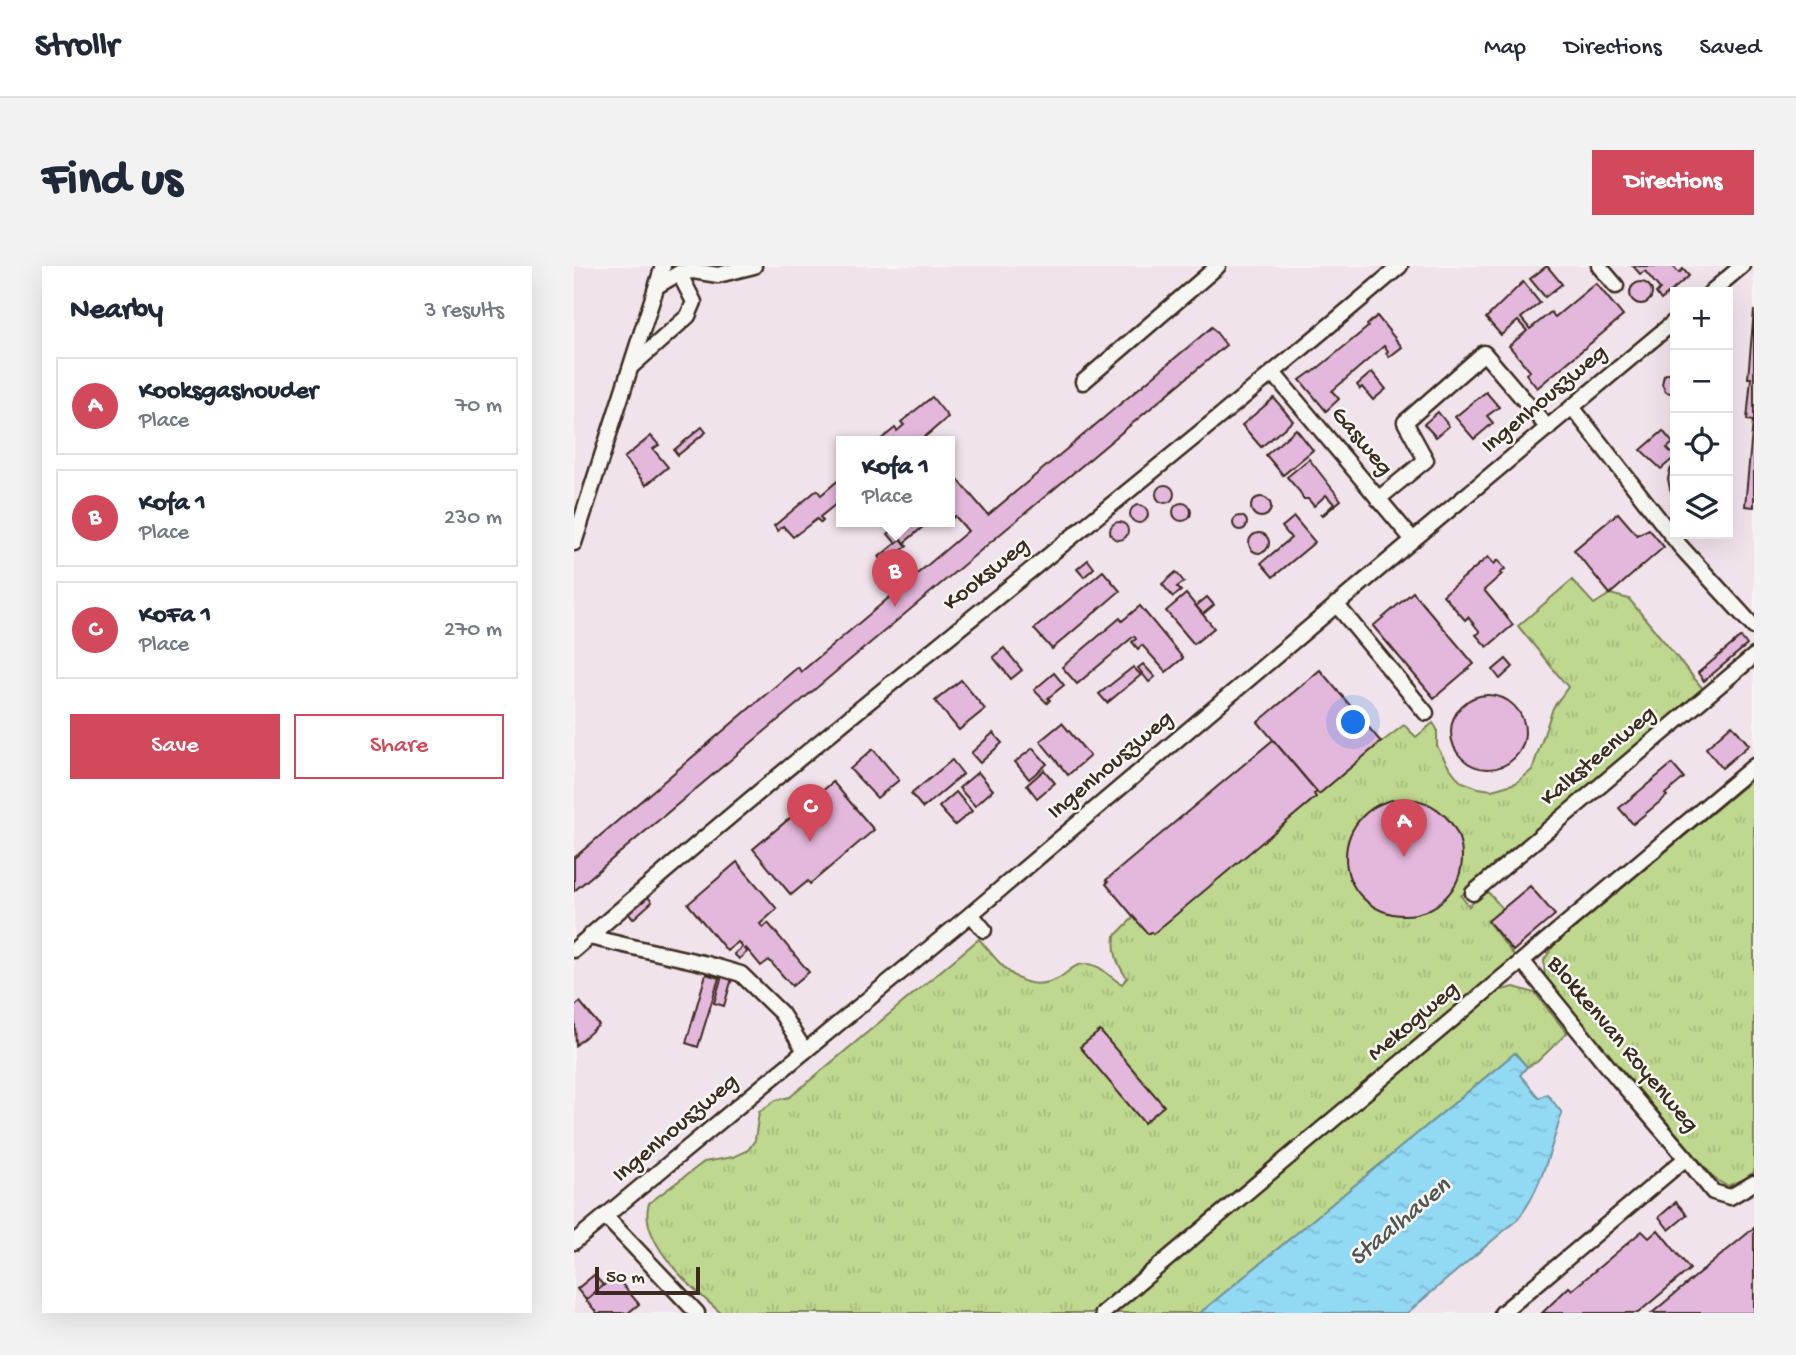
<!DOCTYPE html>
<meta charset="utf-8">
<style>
body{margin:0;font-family:"Gochi Hand",sans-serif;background:#f2f2f3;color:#1f2937}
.controls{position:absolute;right:21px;top:21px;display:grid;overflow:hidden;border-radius:0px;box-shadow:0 7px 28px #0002}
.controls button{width:63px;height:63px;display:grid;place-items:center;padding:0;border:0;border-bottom:2px solid #e0e1e3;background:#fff;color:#1f2937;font:35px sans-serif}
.scale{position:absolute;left:21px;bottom:18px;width:105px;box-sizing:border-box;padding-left:7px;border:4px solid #3b2a1e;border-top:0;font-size:19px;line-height:24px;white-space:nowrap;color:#3b2a1e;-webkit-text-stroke:5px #f6f6f2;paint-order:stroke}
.you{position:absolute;left:780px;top:457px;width:24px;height:24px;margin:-18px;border:5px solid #fff;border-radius:50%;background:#1a73e8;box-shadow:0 0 0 10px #1a73e833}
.badge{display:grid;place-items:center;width:46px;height:46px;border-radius:50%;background:#d1495b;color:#fff;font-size:23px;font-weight:700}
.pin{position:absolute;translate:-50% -58px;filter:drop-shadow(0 2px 4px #0008)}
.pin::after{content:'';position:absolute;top:37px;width:24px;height:21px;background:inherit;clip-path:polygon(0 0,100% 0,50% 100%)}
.popup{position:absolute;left:262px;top:170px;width:119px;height:91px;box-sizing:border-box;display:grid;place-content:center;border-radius:0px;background:#fff;filter:drop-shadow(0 2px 5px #0005);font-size:23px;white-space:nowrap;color:#747a83}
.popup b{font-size:26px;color:#1f2937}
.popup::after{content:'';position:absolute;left:50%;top:100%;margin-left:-14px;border:14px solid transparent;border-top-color:#fff}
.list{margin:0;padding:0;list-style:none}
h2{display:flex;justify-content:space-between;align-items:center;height:91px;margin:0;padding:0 28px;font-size:30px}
h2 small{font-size:23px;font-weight:400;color:#747a83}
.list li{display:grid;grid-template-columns:46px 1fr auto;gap:21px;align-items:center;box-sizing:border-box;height:98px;margin:0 14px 14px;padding:0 14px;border:2px solid #e0e1e3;border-radius:0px}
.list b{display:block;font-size:26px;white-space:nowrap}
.list p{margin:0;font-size:23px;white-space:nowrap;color:#747a83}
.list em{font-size:23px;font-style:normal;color:#747a83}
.actions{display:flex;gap:14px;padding:21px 28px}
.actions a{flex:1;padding:16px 0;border:2px solid #d1495b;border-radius:0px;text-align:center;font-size:24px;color:#d1495b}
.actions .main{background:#d1495b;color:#fff}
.icon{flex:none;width:38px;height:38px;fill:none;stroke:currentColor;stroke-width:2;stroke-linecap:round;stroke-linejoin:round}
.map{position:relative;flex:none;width:1180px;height:1047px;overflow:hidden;border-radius:0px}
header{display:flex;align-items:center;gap:42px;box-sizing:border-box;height:98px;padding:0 35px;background:#fff;border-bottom:2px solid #e0e1e3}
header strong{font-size:33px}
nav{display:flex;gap:38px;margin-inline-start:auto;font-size:24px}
.intro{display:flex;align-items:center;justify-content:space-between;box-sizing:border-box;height:168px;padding:0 42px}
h1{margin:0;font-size:49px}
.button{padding:18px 32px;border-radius:0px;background:#d1495b;color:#fff;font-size:24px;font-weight:700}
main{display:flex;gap:42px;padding:0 42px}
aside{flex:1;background:#fff;border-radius:0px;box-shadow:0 7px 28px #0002}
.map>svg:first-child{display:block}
</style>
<header>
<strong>Strollr</strong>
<nav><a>Map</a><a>Directions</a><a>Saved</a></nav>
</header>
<div class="intro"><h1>Find us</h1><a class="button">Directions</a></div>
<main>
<aside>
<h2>Nearby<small>3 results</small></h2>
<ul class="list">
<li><span class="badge">A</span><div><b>Kooksgashouder</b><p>Place</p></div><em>70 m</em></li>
<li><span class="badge">B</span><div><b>Kofa 1</b><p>Place</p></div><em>230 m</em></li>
<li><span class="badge">C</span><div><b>KoFa 1</b><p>Place</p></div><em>270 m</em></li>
</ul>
<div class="actions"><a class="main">Save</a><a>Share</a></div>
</aside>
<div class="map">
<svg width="1180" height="1047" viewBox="0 0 1180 1047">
<defs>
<pattern id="grass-tufts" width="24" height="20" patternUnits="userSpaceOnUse" patternTransform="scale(1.75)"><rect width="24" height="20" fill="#bed88f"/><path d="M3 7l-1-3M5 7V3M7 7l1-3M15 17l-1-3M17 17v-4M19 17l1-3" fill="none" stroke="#a4ba7b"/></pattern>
<pattern id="water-ripples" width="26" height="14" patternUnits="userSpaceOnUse" patternTransform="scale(1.75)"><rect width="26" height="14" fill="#92d9f4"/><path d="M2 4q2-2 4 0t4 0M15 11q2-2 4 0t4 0" fill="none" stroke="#7fbad1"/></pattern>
</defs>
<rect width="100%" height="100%" fill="#f6f6f2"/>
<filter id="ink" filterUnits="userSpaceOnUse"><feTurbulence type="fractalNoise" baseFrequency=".0143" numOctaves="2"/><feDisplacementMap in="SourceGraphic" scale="14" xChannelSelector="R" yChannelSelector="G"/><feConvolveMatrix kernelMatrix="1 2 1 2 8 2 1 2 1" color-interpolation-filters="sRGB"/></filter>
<g filter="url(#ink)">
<path fill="#f1e3ec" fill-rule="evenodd" d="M 0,0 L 1180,0 L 1180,1047 L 0,1047 ZM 1101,26 L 1154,26 L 1154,268 L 1101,268 ZM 267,175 L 375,175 L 375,255 L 267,255 Z"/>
<g fill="url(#grass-tufts)" stroke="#7c8156" stroke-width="2">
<path d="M 998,314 L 1020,338 L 1036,328 L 1055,333 L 1129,423 L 887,630 L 895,640 L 913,625 L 929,643 L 914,656 L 941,691 L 518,1047 L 147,1047 C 121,1025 63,975 75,937 L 130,896 L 159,891 L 174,884 L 181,874 L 185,846 L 202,834 L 216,831 L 405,673 C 427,698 447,730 483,713 C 493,708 499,698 511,698 C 527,697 535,712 548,718 L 553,712 C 543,698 539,687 541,670 L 560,651 L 579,668 L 740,528 L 830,459 L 842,471 L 859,457 L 863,463 L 863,480 L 873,498 L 886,515 L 904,522 L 918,524 L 942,517 L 958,504 L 979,442 L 994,421 L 944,360 Z"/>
<polygon points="1180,512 1180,906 1169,914 1153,920 1141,913 971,713 970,694 980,679"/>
<polygon points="940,721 961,727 993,767 963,796 953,801 941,787 626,1047 540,1047 923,725"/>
</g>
<path fill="url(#water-ripples)" stroke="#6f939e" stroke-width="2" d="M 941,787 L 953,801 L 946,809 L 965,832 L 973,828 L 988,847 C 976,884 968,921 945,952 L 833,1047 L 626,1047 Z"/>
<g fill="#e4b8dd" stroke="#3b2a1e" stroke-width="2">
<polygon points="973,0 988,18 971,31 956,13"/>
<polygon points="1059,0 1099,0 1105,7 1109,3 1115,10 1087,34 1082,27 1086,23 1071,5 1066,8"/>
<circle cx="1067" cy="27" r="11"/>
<polygon points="949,16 966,37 947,52 956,63 977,46 981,51 1022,17 1049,50 963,122 952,108 956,105 935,80 953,65 944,55 927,69 912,52"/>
<polygon points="1180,44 1180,241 1171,240 1179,155 1173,154 1177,112 1174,112"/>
<polygon points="803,50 828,81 815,91 812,87 814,85 810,80 758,125 765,133 752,145 726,114 737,106 738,107 794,61 793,59"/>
<polygon points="638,61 652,79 0,625 0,592 224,401 227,406 394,265 381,250 375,255 375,203 414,249"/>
<polygon points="1099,105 1101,105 1101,128 1092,126 1088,118 1090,109"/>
<polygon points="798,106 812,123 799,134 788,121 786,123 783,119"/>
<polygon points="912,126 925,141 913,150 919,157 900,173 881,151"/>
<polygon points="358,131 374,151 346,175 340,172 337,175 305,175 321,162 323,165 330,159 327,156"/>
<polygon points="700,132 719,155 687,181 668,159"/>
<polygon points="864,146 875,160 862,171 850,158"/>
<polygon points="128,161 132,166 104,189 100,184"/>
<polygon points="722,163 739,184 709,209 692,189"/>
<polygon points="1089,165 1099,177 1093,182 1101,191 1087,203 1067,184"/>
<polygon points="77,170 85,179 79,183 94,201 72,219 50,192"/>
<polygon points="735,193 767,234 748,250 746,247 748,249 760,238 752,229 740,240 734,233 729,233 726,226 713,211"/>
<polygon points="1101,197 1101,232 1096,223 1094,213 1096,204"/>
<polygon points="267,212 267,234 246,251 249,255 247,257 243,253 219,271 209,260 204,265 200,260 243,224 247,229"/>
<circle cx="591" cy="228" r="9"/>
<circle cx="687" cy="241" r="10"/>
<circle cx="608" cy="246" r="9"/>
<circle cx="565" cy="248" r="9"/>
<polygon points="1044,247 1063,269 1075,263 1090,281 1036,328 1000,284"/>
<circle cx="666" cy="257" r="7"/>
<polygon points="720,251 741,276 699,311 687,297 717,272 708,261"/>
<polygon points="330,255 356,255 325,281 314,268"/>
<circle cx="545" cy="265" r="9"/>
<circle cx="685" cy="277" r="10"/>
<polygon points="327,273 333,280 311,298 305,291"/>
<polygon points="914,291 920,298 924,294 931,303 926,307 928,308 910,324 939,359 913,381 902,369 906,366 894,351 891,354 869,329"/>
<polygon points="514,294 520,302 510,311 503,303"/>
<polygon points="529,305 546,325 478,383 460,363"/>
<polygon points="602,306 610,316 603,321 607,325 599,331 588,318"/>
<polygon points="839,326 900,398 860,432 799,360"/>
<polygon points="612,328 640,362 620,378 592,345"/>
<polygon points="633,331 640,339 629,348 622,340"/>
<polygon points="566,340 609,392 592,406 568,379 564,383 558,376 562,373 560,370 503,418 488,401 546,352 548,355"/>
<polygon points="1167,371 1173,379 1130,415 1124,407"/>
<polygon points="430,382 448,404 437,413 419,391"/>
<polygon points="932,393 939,401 926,413 919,404"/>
<polygon points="569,398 581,411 575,416 564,402"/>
<polygon points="559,401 567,409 533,437 525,428"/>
<polygon points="746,404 807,476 745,528 684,456"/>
<polygon points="480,407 490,419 474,432 476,434 473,437 460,424"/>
<polygon points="387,414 411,443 385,464 361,435"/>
<circle cx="914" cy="466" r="37"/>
<polygon points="488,457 516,490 494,509 466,475"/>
<polygon points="1158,459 1175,479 1148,502 1132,482"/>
<polygon points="419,467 428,477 406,497 397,487"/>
<polygon points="699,474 743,526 740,528 742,531 579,668 577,666 574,668 532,618 534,616 532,614"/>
<polygon points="459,482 473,498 455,513 441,496"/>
<polygon points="299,483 325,514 303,532 276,503"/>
<polygon points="378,494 389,508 349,542 337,528"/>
<polygon points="1098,498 1110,512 1091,528 1093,530 1059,558 1045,542"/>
<polygon points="470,504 481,517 463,532 453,519"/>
<polygon points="404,506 419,524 401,540 385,522"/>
<polygon points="259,516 300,564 236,618 234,615 217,629 179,583"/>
<polygon points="382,526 398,545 381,559 365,541"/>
<circle cx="830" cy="591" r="58"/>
<polygon points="163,596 203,643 186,658 189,662 194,657 235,706 218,720 195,694 187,700 172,682 170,683 173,686 165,693 160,688 168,681 164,676 153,685 114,638"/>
<polygon points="956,620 981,649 939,685 914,655"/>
<polygon points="74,631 78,636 59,653 54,647"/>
<polygon points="149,706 159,709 150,740 140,737"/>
<polygon points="132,708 145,712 124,781 112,777"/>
<polygon points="6,736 25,759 2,779 0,741"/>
<polygon points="526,765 590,840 570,857 506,781"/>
<polygon points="1102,936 1113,949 1095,964 1085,951"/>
<polygon points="1180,962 1180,1047 1078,1047 1146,990"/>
<polygon points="1084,964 1116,1003 1064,1047 968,1047 995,1021 998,1024 1068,965 1075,972"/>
<polygon points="20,1009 29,1019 12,1034 3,1023"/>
<polygon points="41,1010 65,1038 54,1047 23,1047 12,1034"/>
</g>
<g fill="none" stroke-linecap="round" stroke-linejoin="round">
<defs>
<g id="minor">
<polyline points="1025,0 1042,20"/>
<polyline points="105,7 119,5 144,9 180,0"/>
<polyline points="1137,26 1168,0"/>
<polyline points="59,99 114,50 120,36 105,7 83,20"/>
<polyline points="700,108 839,274"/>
<polyline points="509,116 644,0"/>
<polyline points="998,141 1106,280 1180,361"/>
<polyline points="804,233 852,194 831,156 910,87 974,162"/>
<polyline points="0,277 89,0"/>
<polyline points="762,338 852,447"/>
<polyline points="899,627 1180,390"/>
<polyline points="397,648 410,664"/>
<polyline points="15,671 133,698 167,708 207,747 231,785"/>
<path d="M 0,684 C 269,448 554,232 826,0"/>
<polyline points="949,696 1045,814 1112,892"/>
<polyline points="31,950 123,1047"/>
<polyline points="0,976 397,648 839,274 1101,55"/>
<polyline points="529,1047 1180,500"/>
<polyline points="928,1047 1112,892 1139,926 1156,931 1180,917"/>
</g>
</defs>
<use href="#minor" stroke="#3b2a1e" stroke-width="19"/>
<use href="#minor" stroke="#f6f6f2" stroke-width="14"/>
</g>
</g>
<g text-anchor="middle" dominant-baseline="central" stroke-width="5" stroke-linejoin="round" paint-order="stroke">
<g font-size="24" fill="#3b2a1e" stroke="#f6f6f2">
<text transform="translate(971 134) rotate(-40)">Ingenhouszweg</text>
<text transform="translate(787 176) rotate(50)">Gasweg</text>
<text transform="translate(413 309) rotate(-39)">Kooksweg</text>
<text transform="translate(1025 491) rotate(-40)">Kalksteenweg</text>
<text transform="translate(537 500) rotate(-40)">Ingenhouszweg</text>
<text transform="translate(840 756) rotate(-40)">Mekogweg</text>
<text transform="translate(1048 779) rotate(50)">Blokkenvan Royenweg</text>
<text transform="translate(102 863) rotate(-40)">Ingenhouszweg</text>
</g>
<g font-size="26" font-style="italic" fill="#515654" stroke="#f6f6f2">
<text transform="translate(827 957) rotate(-40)">Staalhaven</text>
</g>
</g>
</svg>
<div class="controls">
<button>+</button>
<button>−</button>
<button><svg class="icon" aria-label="locate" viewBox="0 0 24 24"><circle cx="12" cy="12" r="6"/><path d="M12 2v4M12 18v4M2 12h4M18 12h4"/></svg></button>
<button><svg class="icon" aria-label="layers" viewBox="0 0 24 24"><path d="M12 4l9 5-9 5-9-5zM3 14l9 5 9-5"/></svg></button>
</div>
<div class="scale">50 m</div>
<div class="you"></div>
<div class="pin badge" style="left:830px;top:591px">A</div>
<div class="pin badge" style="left:321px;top:341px">B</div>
<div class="popup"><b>Kofa 1</b>Place</div>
<div class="pin badge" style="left:236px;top:576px">C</div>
</div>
</main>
